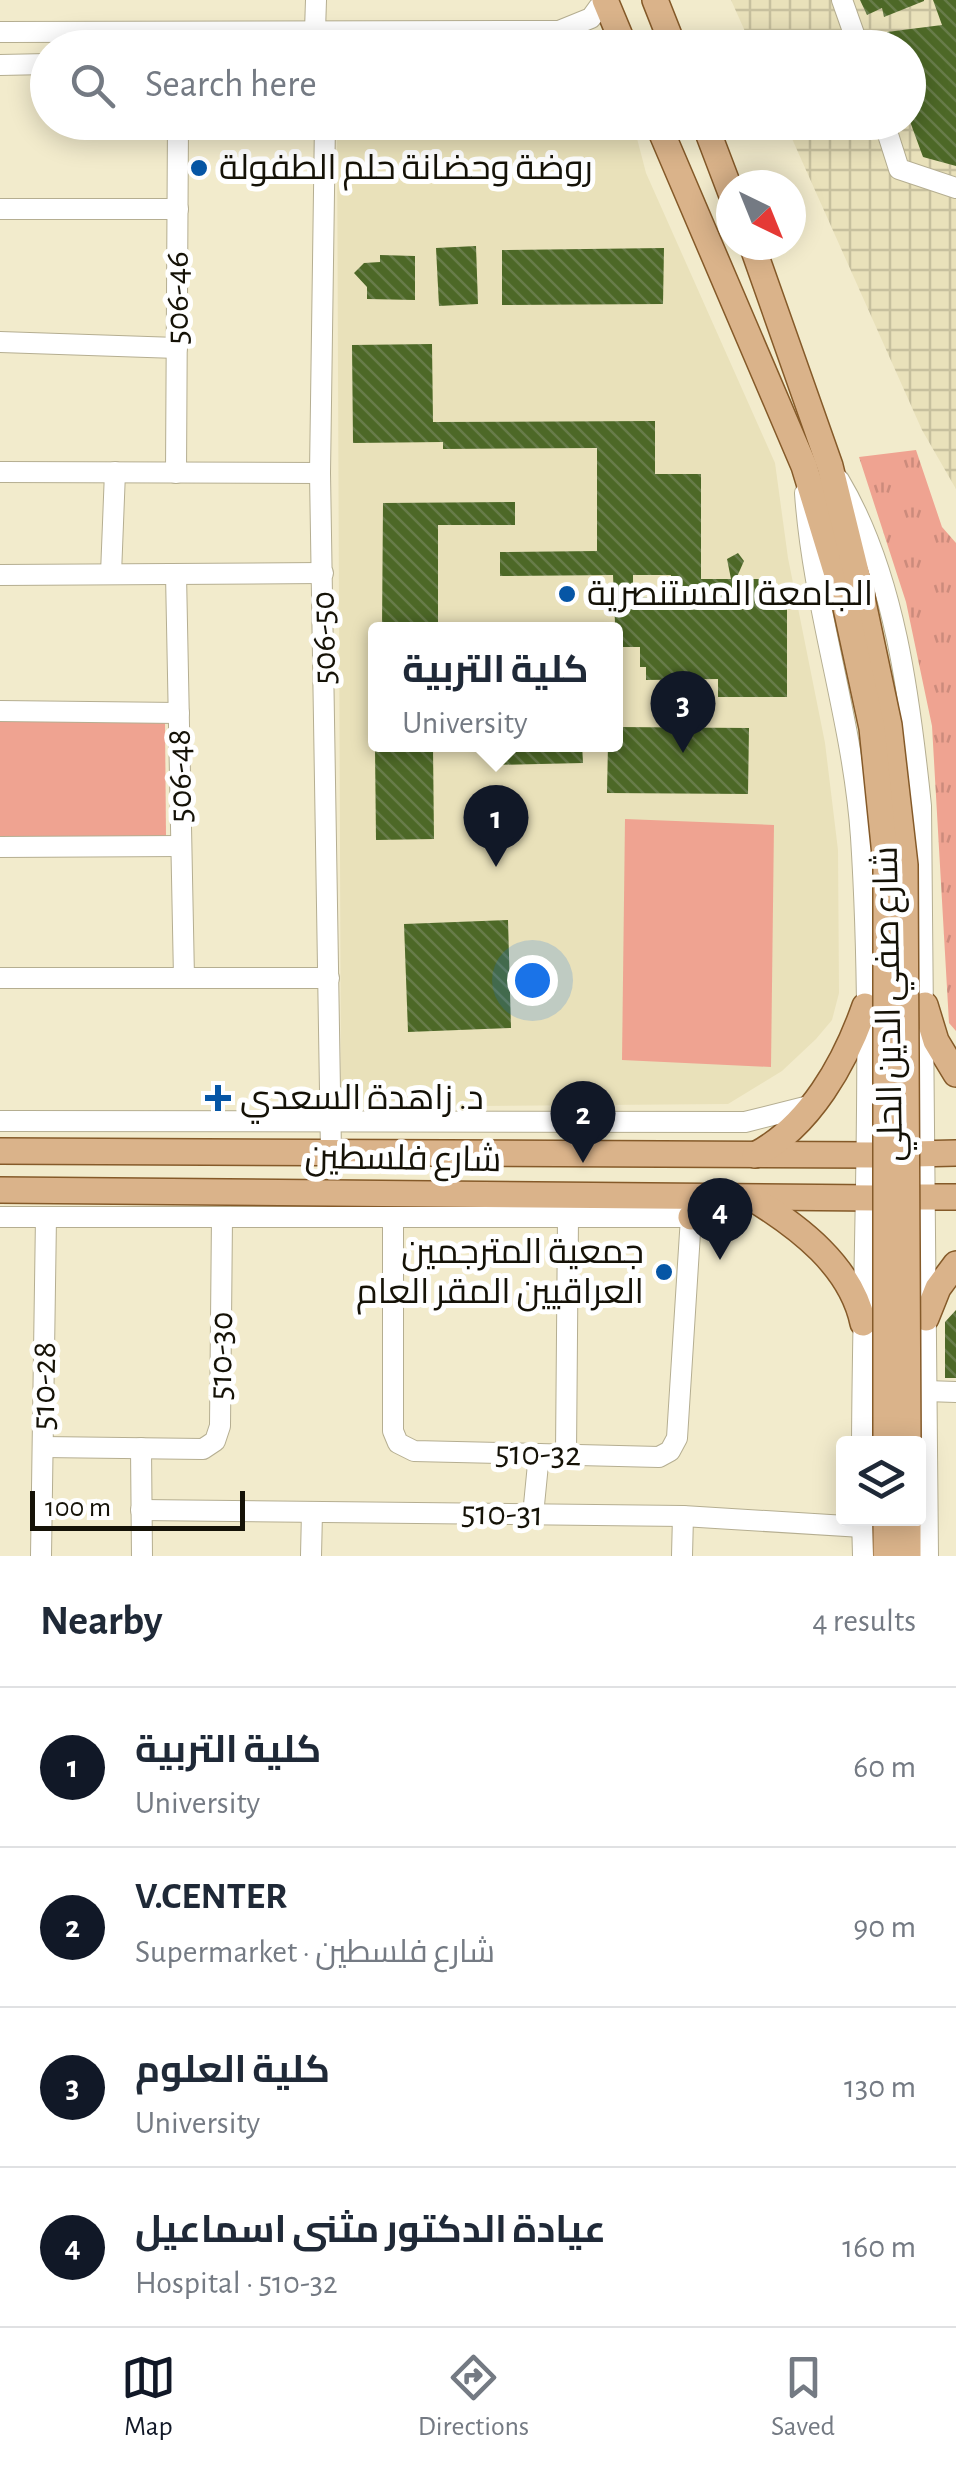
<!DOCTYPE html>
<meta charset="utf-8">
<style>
body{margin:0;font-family:"Alegreya Sans",Cairo,sans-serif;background:#f2f2f3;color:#1f2937}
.controls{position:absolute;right:30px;bottom:30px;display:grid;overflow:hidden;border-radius:10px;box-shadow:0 5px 25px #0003}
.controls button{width:90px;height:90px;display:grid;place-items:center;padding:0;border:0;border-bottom:2px solid #e0e1e3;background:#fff;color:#1f2937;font:50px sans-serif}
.compass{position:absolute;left:716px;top:170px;width:90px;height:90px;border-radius:50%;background:#fff;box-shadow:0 5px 25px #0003;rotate:137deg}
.scale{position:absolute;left:30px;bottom:25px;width:215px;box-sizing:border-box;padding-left:10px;border:5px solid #151207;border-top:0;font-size:28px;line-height:35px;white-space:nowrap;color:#151207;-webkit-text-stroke:8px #fff;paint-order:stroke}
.you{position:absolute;left:532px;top:980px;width:35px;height:35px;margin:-25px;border:8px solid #fff;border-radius:50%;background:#1a73e8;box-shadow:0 0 0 15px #1a73e833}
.badge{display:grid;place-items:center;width:65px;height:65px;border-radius:50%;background:#111827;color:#fff;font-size:32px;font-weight:700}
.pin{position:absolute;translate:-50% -82px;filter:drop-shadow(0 2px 5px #0008)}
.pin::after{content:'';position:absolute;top:52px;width:35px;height:30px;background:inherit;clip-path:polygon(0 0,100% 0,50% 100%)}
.popup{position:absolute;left:368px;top:622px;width:255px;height:130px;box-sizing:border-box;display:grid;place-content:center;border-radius:10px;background:#fff;filter:drop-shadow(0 2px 8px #0005);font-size:32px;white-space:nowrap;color:#747a83}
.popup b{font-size:38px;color:#1f2937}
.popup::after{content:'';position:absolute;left:50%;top:100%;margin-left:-20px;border:20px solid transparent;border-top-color:#fff}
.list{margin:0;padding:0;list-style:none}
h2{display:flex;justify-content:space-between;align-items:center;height:130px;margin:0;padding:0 40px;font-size:42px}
h2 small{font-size:32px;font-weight:400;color:#747a83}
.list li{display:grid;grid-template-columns:65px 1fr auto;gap:30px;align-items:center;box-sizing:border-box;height:160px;padding:0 40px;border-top:2px solid #e0e1e3}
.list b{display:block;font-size:38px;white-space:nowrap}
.list p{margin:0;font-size:32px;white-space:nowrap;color:#747a83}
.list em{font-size:32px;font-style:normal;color:#747a83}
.icon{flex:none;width:55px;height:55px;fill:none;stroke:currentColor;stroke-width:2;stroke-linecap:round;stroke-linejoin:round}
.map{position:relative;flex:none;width:956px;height:1556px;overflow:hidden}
.search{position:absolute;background:#fff;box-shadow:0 5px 25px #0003;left:30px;right:30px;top:30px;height:110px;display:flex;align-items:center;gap:25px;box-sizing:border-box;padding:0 35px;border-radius:55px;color:#747a83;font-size:38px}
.sheet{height:770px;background:#fff}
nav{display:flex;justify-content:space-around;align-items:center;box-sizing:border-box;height:140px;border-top:2px solid #e0e1e3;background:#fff;font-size:28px;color:#747a83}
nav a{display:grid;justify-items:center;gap:5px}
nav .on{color:#111827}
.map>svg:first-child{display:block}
</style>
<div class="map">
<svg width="956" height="1556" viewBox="0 0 956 1556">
<defs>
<pattern id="industrial-grid" width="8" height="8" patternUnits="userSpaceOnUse" patternTransform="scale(2.5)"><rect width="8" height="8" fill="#e9e1ba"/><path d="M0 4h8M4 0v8" fill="none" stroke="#c7c09e"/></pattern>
<pattern id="park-tufts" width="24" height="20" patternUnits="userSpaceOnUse" patternTransform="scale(2.5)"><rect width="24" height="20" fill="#efa391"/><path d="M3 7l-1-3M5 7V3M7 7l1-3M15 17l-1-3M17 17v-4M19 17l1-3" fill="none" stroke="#cc8b7c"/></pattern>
<pattern id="building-back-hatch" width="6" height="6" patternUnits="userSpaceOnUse" patternTransform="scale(2.5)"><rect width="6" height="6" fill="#4d6827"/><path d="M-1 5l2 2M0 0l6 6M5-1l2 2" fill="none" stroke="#687c4a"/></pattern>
</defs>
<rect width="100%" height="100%" fill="#f2ebcc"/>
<path fill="#e9e1ba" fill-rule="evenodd" d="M 337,123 L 633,123 L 646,173 L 775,463 L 788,558 L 825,743 L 838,850 L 839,993 L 832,1020 L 816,1039 L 782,1071 L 728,1104 L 353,1107 L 341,1095 ZM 376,630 L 616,630 L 616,744 L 376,744 Z"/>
<polygon fill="url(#industrial-grid)" points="731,0 956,0 956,489 922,430 785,123 908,122 908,48 752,47"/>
<g fill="#efa391">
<polygon points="0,721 165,721 166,836 0,838"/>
<polygon points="625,819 774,825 771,1067 622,1060"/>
</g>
<polygon fill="url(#park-tufts)" points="916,450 942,527 956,543 956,1031 949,1023 932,726 906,602 859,457"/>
<g fill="url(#building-back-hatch)" fill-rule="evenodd">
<polygon points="860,0 924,0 924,1 884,17 882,8 867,15"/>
<polygon points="933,0 956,0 956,166 923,157 908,116 908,48 890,48 887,32 942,25"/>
<polygon points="476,246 478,304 439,306 436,248"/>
<polygon points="664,248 663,304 502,305 502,250"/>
<polygon points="380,255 415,256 415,300 367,299 367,287 354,273 364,263 380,262"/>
<path d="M 432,344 L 433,422 L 655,421 L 655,474 L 701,474 L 701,579 L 731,579 L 727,559 L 738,553 L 744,561 L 736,579 L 767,579 L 767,591 L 778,591 L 777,608 L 787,608 L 787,697 L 718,697 L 718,679 L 646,680 L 646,667 L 640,667 L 640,647 L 616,647 L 613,575 L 500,576 L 500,552 L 597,551 L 597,448 L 443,449 L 443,442 L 353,443 L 352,345 ZM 633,575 L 671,575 L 671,598 L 633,597 Z"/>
<polygon points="515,502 515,525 438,525 438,630 382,630 383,503"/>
<polygon points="616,727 749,728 748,794 607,793 608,744 616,744"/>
<polygon points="492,744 582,744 583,763 493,765"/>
<polygon points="433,747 434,839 376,840 375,748"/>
<polygon points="508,920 511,1028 408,1032 404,924"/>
<polygon points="956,1310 956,1378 945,1378 945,1322"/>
</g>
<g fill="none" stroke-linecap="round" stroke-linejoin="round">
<defs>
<g id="minor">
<polyline points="842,0 859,48"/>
<polyline points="315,31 316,0"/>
<polyline points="0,32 559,31 591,18 604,0"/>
<polyline points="0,65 48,64"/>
<polyline points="325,122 320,473 331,1153"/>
<polyline points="884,122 899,169 956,188"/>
<polyline points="0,209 178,209"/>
<polyline points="0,342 177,348"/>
<polyline points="0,472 320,473"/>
<polyline points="176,473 178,122"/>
<path d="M 839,480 C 895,574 910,699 921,806 L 928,1556"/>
<path d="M 805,493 C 813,609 853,720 861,837 C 874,1038 863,1242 862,1444"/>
<polyline points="111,574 115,472"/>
<polyline points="176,574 184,978"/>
<polyline points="0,575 323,573"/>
<polyline points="0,711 179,713"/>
<polyline points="0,847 181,846"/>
<polyline points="0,978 329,978"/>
<polyline points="0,1121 745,1122 809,1106"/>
<polyline points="0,1217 691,1217 677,1438 670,1451 659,1457 414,1451 398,1443 393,1431 393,1217"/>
<polyline points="926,1391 956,1392"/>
<polyline points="43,1447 203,1449 215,1441 220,1426 222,1217"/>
<polyline points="141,1448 142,1556"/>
<polyline points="566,1454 568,1217"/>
<polyline points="141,1510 683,1516 862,1527"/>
<polyline points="533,1515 539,1454"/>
<polyline points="862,1518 863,1556"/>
<polyline points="41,1556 46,1217"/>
<polyline points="311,1556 312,1512"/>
<polyline points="682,1556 683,1516"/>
</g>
<g id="major">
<polyline points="605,0 625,48"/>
<polyline points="655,0 674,48"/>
<polyline points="657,122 804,466 843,594"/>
<polyline points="704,122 731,193"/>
<polyline points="752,245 830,466 860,588"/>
<polyline points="925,1005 936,1041 956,1074"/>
<polyline points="0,1151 876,1155"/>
<polyline points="914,1154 956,1153"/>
<path d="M 755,1155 C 810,1126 845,1063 865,1006"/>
<polyline points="0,1190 876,1198"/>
<polyline points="914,1197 956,1197"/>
<path d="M 752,1198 C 799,1227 851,1266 863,1323"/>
<polyline points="691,1217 731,1198"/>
<polyline points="926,1318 938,1288 956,1264"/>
<polyline points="908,1518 908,1556"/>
<polyline points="886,1556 886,1518"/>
</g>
</defs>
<use href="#minor" stroke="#b5ae91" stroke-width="22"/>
<use href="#major" stroke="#855a29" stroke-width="28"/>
<use href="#minor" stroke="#fff" stroke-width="20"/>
<use href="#major" stroke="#dab38a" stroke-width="25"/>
<defs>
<g id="major-bridge">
<polyline points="860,588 889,725 905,865 908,1444"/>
<polyline points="843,594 872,728 886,865 886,1444"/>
</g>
</defs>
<use href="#major-bridge" stroke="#855a29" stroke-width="28" stroke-linecap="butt"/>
<use href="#major-bridge" stroke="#dab38a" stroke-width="25"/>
</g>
<g fill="#0656a5" stroke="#fff" stroke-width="4">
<circle cx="199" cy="168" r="10"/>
<circle cx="567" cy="594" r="10"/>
<path d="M213 1083h10v10h10v10h-10v10h-10v-10h-10v-10h10z"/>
<circle cx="664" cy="1272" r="10"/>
</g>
<g text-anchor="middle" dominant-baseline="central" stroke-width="10" stroke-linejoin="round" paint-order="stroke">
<g font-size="35" fill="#151207" stroke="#fff" text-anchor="start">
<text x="219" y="168">روضة وحضانة حلم الطفولة</text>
<text x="587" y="594">الجامعة المستنصرية</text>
<text x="240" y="1098">د. زاهدة السعدي</text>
<text x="644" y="1252" text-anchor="end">جمعية المترجمين<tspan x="644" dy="40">العراقيين المقر العام</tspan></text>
</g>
<g font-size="35" fill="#151207" stroke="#fff">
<text transform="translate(177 298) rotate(-90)">506-46</text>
<text transform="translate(324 638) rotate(-91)">506-50</text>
<text transform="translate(180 776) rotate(-91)">506-48</text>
<text transform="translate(889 1004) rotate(-91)">شارع صفي الدين الحلي</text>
<text transform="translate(403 1159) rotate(1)">شارع فلسطين</text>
<text transform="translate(221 1356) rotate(-89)">510-30</text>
<text transform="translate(44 1386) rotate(-89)">510-28</text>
<text transform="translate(538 1454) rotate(1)">510-32</text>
<text transform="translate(502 1514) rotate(1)">510-31</text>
</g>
</g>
</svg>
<div class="controls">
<button><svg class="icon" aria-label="layers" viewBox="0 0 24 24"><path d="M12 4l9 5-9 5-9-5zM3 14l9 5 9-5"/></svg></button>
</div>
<svg class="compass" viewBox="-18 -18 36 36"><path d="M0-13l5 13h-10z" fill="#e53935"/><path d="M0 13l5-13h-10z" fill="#747a83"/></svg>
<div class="scale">100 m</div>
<div class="you"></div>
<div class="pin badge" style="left:496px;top:867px">1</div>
<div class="popup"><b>كلية التربية</b>University</div>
<div class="pin badge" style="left:583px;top:1163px">2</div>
<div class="pin badge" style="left:683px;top:753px">3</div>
<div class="pin badge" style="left:720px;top:1260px">4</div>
<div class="search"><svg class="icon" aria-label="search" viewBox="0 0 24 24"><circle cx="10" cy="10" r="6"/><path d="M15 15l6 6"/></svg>Search here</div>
</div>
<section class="sheet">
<h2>Nearby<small>4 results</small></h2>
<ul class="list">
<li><span class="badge">1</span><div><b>كلية التربية</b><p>University</p></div><em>60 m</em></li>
<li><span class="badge">2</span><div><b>V.CENTER</b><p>Supermarket · شارع فلسطين</p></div><em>90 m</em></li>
<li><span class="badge">3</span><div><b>كلية العلوم</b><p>University</p></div><em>130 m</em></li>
<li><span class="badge">4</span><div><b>عيادة الدكتور مثنى اسماعيل</b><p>Hospital · 510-32</p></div><em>160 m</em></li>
</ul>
</section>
<nav>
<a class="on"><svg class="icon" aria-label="map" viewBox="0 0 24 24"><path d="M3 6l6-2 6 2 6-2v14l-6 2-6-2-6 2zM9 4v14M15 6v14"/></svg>Map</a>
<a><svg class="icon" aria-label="directions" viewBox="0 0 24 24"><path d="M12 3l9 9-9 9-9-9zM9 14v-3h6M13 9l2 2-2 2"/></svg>Directions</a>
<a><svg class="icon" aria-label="saved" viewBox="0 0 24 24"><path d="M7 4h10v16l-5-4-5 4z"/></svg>Saved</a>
</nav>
